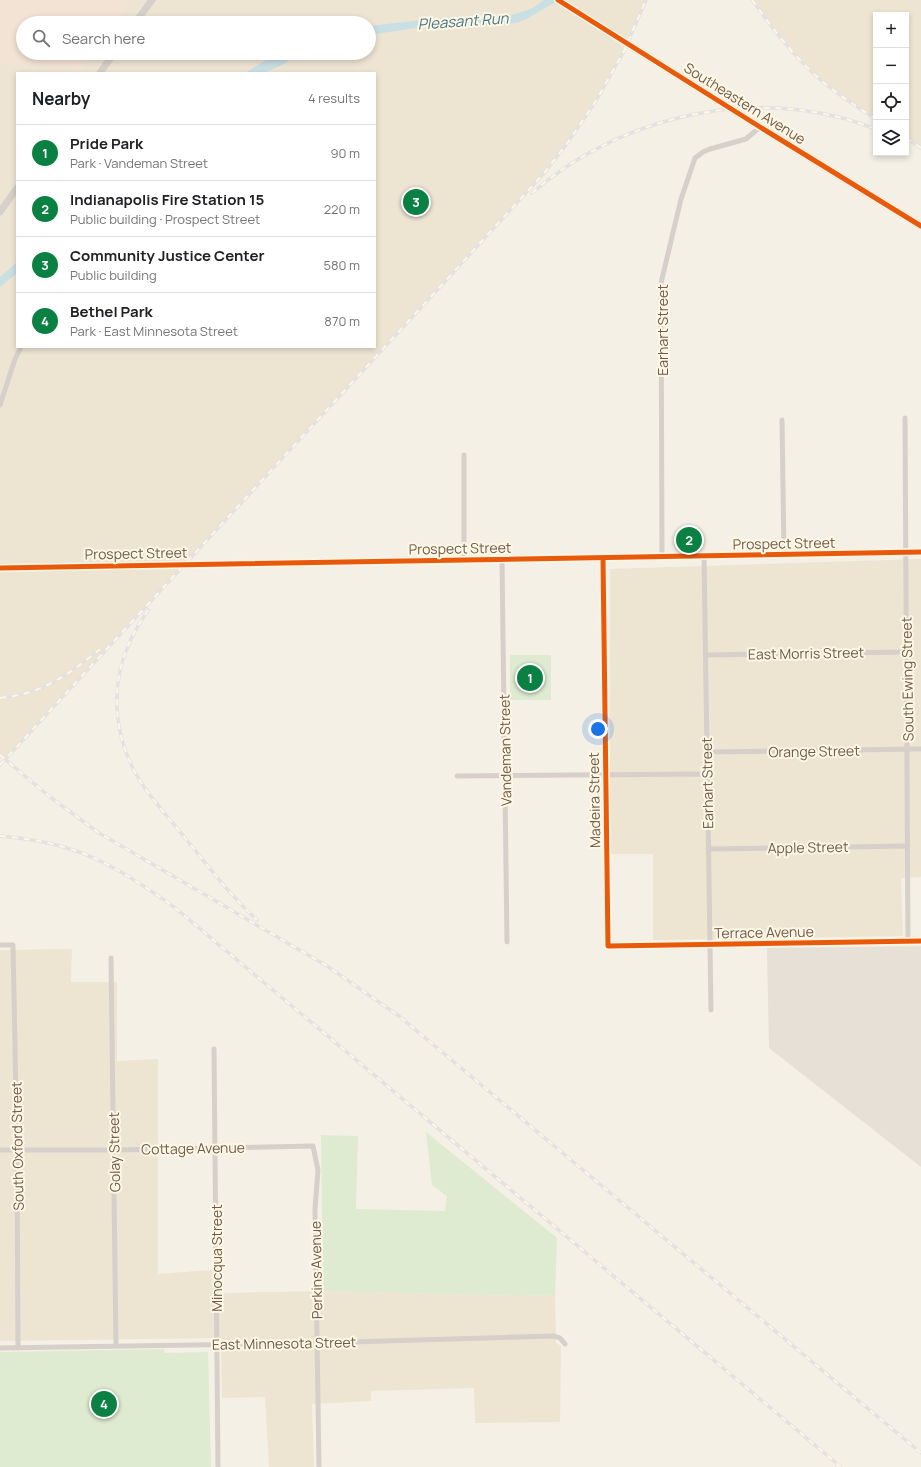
<!DOCTYPE html>
<meta charset="utf-8">
<style>
body{margin:0;font-family:Manrope,sans-serif;background:#f2f2f2;color:#202124}
.controls{position:absolute;right:12px;top:12px;display:grid;overflow:hidden;border-radius:0px;box-shadow:0 2px 6px #0003}
.controls button{width:36px;height:36px;display:grid;place-items:center;padding:0;border:0;border-bottom:1px solid #e0e0e0;background:#fff;color:#202124;font:20px sans-serif}
.you{position:absolute;left:598px;top:729px;width:14px;height:14px;margin:-10px;border:3px solid #fff;border-radius:50%;background:#1a73e8;box-shadow:0 0 0 6px #1a73e833}
.badge{display:grid;place-items:center;width:26px;height:26px;border-radius:50%;background:#0b8043;color:#fff;font-size:13px;font-weight:700}
.pin{position:absolute;translate:-50% -50%;border:2px solid #fff;box-shadow:0 1px 4px #0006}
.list{margin:0;padding:0;list-style:none}
h2{display:flex;justify-content:space-between;align-items:center;height:52px;margin:0;padding:0 16px;font-size:17px}
h2 small{font-size:13px;font-weight:400;color:#757577}
.list li{display:grid;grid-template-columns:26px 1fr auto;gap:12px;align-items:center;box-sizing:border-box;height:56px;padding:0 16px;border-top:1px solid #e0e0e0}
.list b{display:block;font-size:15px;white-space:nowrap}
.list p{margin:0;font-size:13px;white-space:nowrap;color:#757577}
.list em{font-size:13px;font-style:normal;color:#757577}
.icon{flex:none;width:22px;height:22px;fill:none;stroke:currentColor;stroke-width:2;stroke-linecap:round;stroke-linejoin:round}
.map{position:relative;flex:none;width:921px;height:1467px;overflow:hidden}
.search{position:absolute;background:#fff;box-shadow:0 2px 6px #0003;left:16px;top:16px;width:360px;height:44px;display:flex;align-items:center;gap:10px;box-sizing:border-box;padding:0 14px;border-radius:22px;color:#757577;font-size:15px}
.panel{position:absolute;background:#fff;box-shadow:0 2px 6px #0003;left:16px;top:72px;width:360px;height:276px;border-radius:0px}
.map>svg:first-child{display:block}
</style>
<div class="map">
<svg width="921" height="1467" viewBox="0 0 921 1467">
<rect width="100%" height="100%" fill="#f5f0e5"/>
<g fill="#eee4d2" fill-rule="evenodd">
<path d="M 0,0 L 646,0 L 624,51 L 596,101 L 566,145 L 545,172 L 5,760 L 0,755 ZM 23,23 L 369,23 L 369,53 L 23,53 ZM 17,73 L 375,73 L 375,347 L 17,347 Z"/>
<polygon points="752,0 921,0 921,148 906,138 906,15 876,15 876,119 834,91 814,74 778,35"/>
<polygon points="921,559 921,877 901,878 903,936 653,940 653,854 610,854 610,569"/>
<polygon points="72,949 71,982 117,982 117,1061 158,1059 158,1274 223,1269 222,1293 323,1291 517,1296 555,1295 556,1343 561,1346 560,1422 475,1423 474,1388 371,1391 371,1401 312,1404 314,1467 269,1467 265,1397 222,1398 221,1338 0,1341 0,950"/>
</g>
<polygon fill="#f3e3d5" points="0,0 133,0 116,23 23,23 23,53 94,53 79,73 72,66 0,65"/>
<polygon fill="#e6e0d7" points="921,946 921,1167 769,1048 767,948"/>
<g fill="#deebd0">
<rect x="510" y="655" width="41" height="45"/>
<polygon points="426,1132 557,1238 555,1295 517,1296 323,1291 321,1135 358,1136 356,1209 445,1211 447,1196 432,1185"/>
<polygon points="164,1349 165,1353 208,1352 211,1467 0,1467 0,1352"/>
</g>
<g fill="#c8dfe4">
<polygon points="544,0 559,0 528,18 519,22 505,25 457,26 448,23 369,35 369,26 440,18 478,18 509,16 533,8"/>
<polygon points="277,53 299,53 284,64 264,73 245,73"/>
<polygon points="17,262 17,273 0,287 0,277"/>
</g>
<g fill="none" stroke-linecap="round" stroke-linejoin="round">
<g stroke="#d7cfc9" stroke-width="5">
<polyline points="0,405 15,359 21,347"/>
<polyline points="905,418 908,941"/>
<polyline points="782,420 784,555"/>
<polyline points="464,455 464,560"/>
<polyline points="662,556 661,283 681,199 695,158 703,152 710,149 746,139 760,127"/>
<polyline points="704,556 711,1010"/>
<polyline points="603,558 608,946 921,941"/>
<polyline points="502,559 507,942"/>
<polyline points="705,655 907,652"/>
<polyline points="707,752 921,749"/>
<polyline points="457,776 707,774"/>
<polyline points="708,849 908,846"/>
<polyline points="0,945 13,945 17,1150 18,1348"/>
<polyline points="111,958 116,1346"/>
<polyline points="214,1049 218,1467"/>
<polyline points="0,1150 114,1150 313,1146 318,1170 315,1209 319,1467"/>
<polyline points="0,1348 317,1343 554,1336 560,1338 565,1344"/>
</g>
<g stroke="#d7cfc9" stroke-width="7">
<polyline points="135,23 152,0"/>
<polyline points="100,73 114,53"/>
<polyline points="0,212 17,188"/>
<polyline points="0,568 921,552"/>
</g>
<polyline stroke="#d7cec2" stroke-width="8" points="558,0 760,127 921,226"/>
<defs>
<g id="rail">
<path d="M 752,0 C 771,26 790,52 814,74 C 832,91 854,105 876,119"/>
<polyline points="906,138 921,148"/>
<path d="M 532,193 C 615,121 735,90 842,118 C 853,121 865,125 876,129"/>
<path d="M 148,610 C 142,619 136,629 131,639 C 109,685 113,737 140,781 C 153,801 170,819 185,838 C 208,866 230,895 257,920"/>
<path d="M 0,698 C 43,694 68,675 100,649"/>
<polyline points="0,755 50,797 99,833 327,966 399,1016 921,1453"/>
<polyline points="0,765 439,288 545,172 566,145 596,101 624,51 646,0"/>
<path d="M 0,836 C 22,838 45,841 67,848 C 105,859 142,884 174,907 L 841,1467"/>
</g>
</defs>
<use href="#rail" stroke="#e4e1e2" stroke-width="3.5"/>
<use href="#rail" stroke="#fef7e5" stroke-width="2" stroke-dasharray="6" stroke-linecap="butt"/>
<defs>
<g id="cycleway">
<polyline points="558,0 760,127 921,226"/>
<polyline points="603,558 608,946 921,941"/>
<polyline points="0,568 921,552"/>
</g>
</defs>
<use href="#cycleway" stroke="#fef7e5" stroke-width="8"/>
<use href="#cycleway" stroke="#e8590c" stroke-width="5"/>
</g>
<g text-anchor="middle" dominant-baseline="central" stroke-width="4" stroke-linejoin="round" paint-order="stroke">
<g font-size="14" fill="#705a48" stroke="#fef7e5">
<text transform="translate(745 103) rotate(32)">Southeastern Avenue</text>
<text transform="translate(662 330) rotate(-90)">Earhart Street</text>
<text transform="translate(784 543) rotate(-1)">Prospect Street</text>
<text transform="translate(460 548) rotate(-1)">Prospect Street</text>
<text transform="translate(136 553) rotate(-1)">Prospect Street</text>
<text transform="translate(806 653) rotate(-1)">East Morris Street</text>
<text transform="translate(907 679) rotate(-91)">South Ewing Street</text>
<text transform="translate(505 750) rotate(-91)">Vandeman Street</text>
<text transform="translate(814 751) rotate(-1)">Orange Street</text>
<text transform="translate(707 783) rotate(-91)">Earhart Street</text>
<text transform="translate(594 800) rotate(-91)">Madeira Street</text>
<text transform="translate(808 847) rotate(-1)">Apple Street</text>
<text transform="translate(764 932) rotate(-1)">Terrace Avenue</text>
<text transform="translate(17 1146) rotate(-91)">South Oxford Street</text>
<text transform="translate(193 1148) rotate(-1)">Cottage Avenue</text>
<text transform="translate(114 1152) rotate(-91)">Golay Street</text>
<text transform="translate(216 1258) rotate(-90)">Minocqua Street</text>
<text transform="translate(316 1270) rotate(-91)">Perkins Avenue</text>
<text transform="translate(284 1343) rotate(-1)">East Minnesota Street</text>
</g>
<g font-size="15" font-style="italic" fill="#46788a" stroke="#fef7e5">
<text transform="translate(463 21) rotate(-4)">Pleasant Run</text>
</g>
</g>
</svg>
<div class="controls">
<button>+</button>
<button>−</button>
<button><svg class="icon" aria-label="locate" viewBox="0 0 24 24"><circle cx="12" cy="12" r="6"/><path d="M12 2v4M12 18v4M2 12h4M18 12h4"/></svg></button>
<button><svg class="icon" aria-label="layers" viewBox="0 0 24 24"><path d="M12 4l9 5-9 5-9-5zM3 14l9 5 9-5"/></svg></button>
</div>
<div class="you"></div>
<div class="pin badge" style="left:530px;top:678px">1</div>
<div class="pin badge" style="left:689px;top:540px">2</div>
<div class="pin badge" style="left:416px;top:202px">3</div>
<div class="pin badge" style="left:104px;top:1404px">4</div>
<div class="search"><svg class="icon" aria-label="search" viewBox="0 0 24 24"><circle cx="10" cy="10" r="6"/><path d="M15 15l6 6"/></svg>Search here</div>
<section class="panel">
<h2>Nearby<small>4 results</small></h2>
<ul class="list">
<li><span class="badge">1</span><div><b>Pride Park</b><p>Park · Vandeman Street</p></div><em>90 m</em></li>
<li><span class="badge">2</span><div><b>Indianapolis Fire Station 15</b><p>Public building · Prospect Street</p></div><em>220 m</em></li>
<li><span class="badge">3</span><div><b>Community Justice Center</b><p>Public building</p></div><em>580 m</em></li>
<li><span class="badge">4</span><div><b>Bethel Park</b><p>Park · East Minnesota Street</p></div><em>870 m</em></li>
</ul>
</section>
</div>
